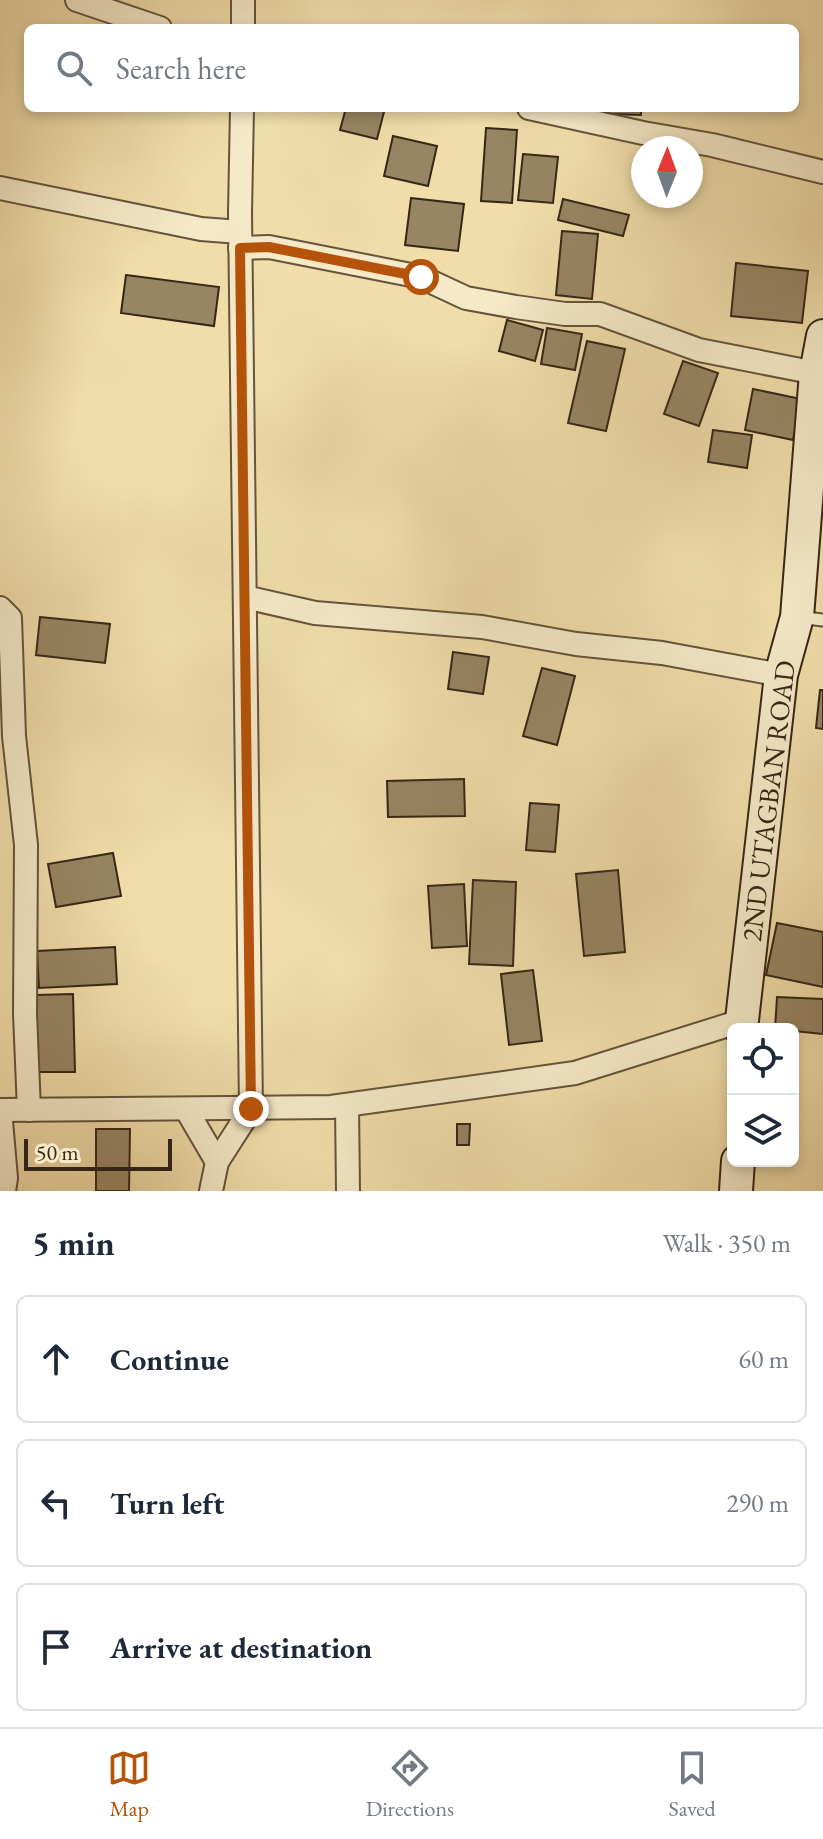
<!DOCTYPE html>
<meta charset="utf-8">
<style>
body{margin:0;font-family:"EB Garamond",serif;background:#f2f2f3;color:#1f2937}
.controls{position:absolute;right:24px;bottom:24px;display:grid;overflow:hidden;border-radius:12px;box-shadow:0 4px 12px #0003}
.controls button{width:72px;height:72px;display:grid;place-items:center;padding:0;border:0;border-bottom:2px solid #e0e1e3;background:#fff;color:#1f2937;font:40px sans-serif}
.compass{position:absolute;left:631px;top:136px;width:72px;height:72px;border-radius:50%;background:#fff;box-shadow:0 4px 12px #0003;rotate:1deg}
.scale{position:absolute;left:24px;bottom:20px;width:148px;box-sizing:border-box;padding-left:8px;border:4px solid #372617;border-top:0;font-size:22px;line-height:28px;white-space:nowrap;color:#372617;-webkit-text-stroke:6px #f5e9c8;paint-order:stroke}
.stop{position:absolute;width:24px;height:24px;margin:-18px;border:6px solid #b45309;border-radius:50%;background:#fff}
.stop.end{background:#b45309;border-color:#fff;box-shadow:0 2px 8px #0008}
.list{margin:0;padding:0;list-style:none}
h2{display:flex;justify-content:space-between;align-items:center;height:104px;margin:0;padding:0 32px;font-size:34px}
h2 small{font-size:26px;font-weight:400;color:#747a83}
.list li{display:grid;grid-template-columns:52px 1fr auto;gap:24px;align-items:center;box-sizing:border-box;height:128px;margin:0 16px 16px;padding:0 16px;border:2px solid #e0e1e3;border-radius:12px}
.list b{display:block;font-size:30px;white-space:nowrap}
.list em{font-size:26px;font-style:normal;color:#747a83}
.icon{flex:none;width:44px;height:44px;fill:none;stroke:currentColor;stroke-width:2;stroke-linecap:round;stroke-linejoin:round}
.map{position:relative;flex:none;width:823px;height:1191px;overflow:hidden}
.search{position:absolute;background:#fff;box-shadow:0 4px 12px #0003;left:24px;right:24px;top:24px;height:88px;display:flex;align-items:center;gap:20px;box-sizing:border-box;padding:0 28px;border-radius:12px;color:#747a83;font-size:30px}
.sheet{height:536px;background:#fff}
nav{display:flex;justify-content:space-around;align-items:center;box-sizing:border-box;height:112px;border-top:2px solid #e0e1e3;background:#fff;font-size:22px;color:#747a83}
nav a{display:grid;justify-items:center;gap:4px}
nav .on{color:#b45309}
.map>svg:first-child{display:block}
</style>
<div class="map">
<svg width="823" height="1191" viewBox="0 0 823 1191">
<rect width="100%" height="100%" fill="#f0ddaa"/>
<filter id="stains"><feTurbulence type="fractalNoise" baseFrequency=".0025" numOctaves="4"/><feColorMatrix values="0 0 0 0 .2 0 0 0 0 .09 0 0 0 0 .02 0 0 0 .5 -.17"/></filter>
<radialGradient id="worn" r=".72"><stop offset=".6" stop-color="#630" stop-opacity="0"/><stop offset="1" stop-color="#630" stop-opacity=".3"/></radialGradient>
<g fill="#978563" stroke="#372617" stroke-width="2">
<polygon points="346,108 385,108 377,139 340,130"/>
<polygon points="609,108 641,108 641,115 609,114"/>
<polygon points="486,128 517,130 512,203 481,201"/>
<polygon points="393,136 437,146 428,186 384,176"/>
<polygon points="523,154 558,157 553,203 518,200"/>
<polygon points="411,198 464,204 458,251 405,245"/>
<polygon points="563,199 629,215 623,236 558,220"/>
<polygon points="562,231 598,234 592,299 556,295"/>
<polygon points="736,263 808,271 802,323 731,316"/>
<polygon points="126,275 219,287 214,326 121,313"/>
<polygon points="507,320 543,330 535,361 499,351"/>
<polygon points="547,328 582,334 575,370 541,364"/>
<polygon points="587,341 625,349 606,431 568,423"/>
<polygon points="683,361 718,373 699,426 664,414"/>
<polygon points="753,389 801,399 793,440 745,430"/>
<polygon points="713,430 752,435 747,468 708,462"/>
<polygon points="40,617 110,624 105,663 36,655"/>
<polygon points="453,652 489,657 483,694 448,689"/>
<polygon points="542,668 575,676 557,745 523,736"/>
<polygon points="820,690 823,690 823,729 816,728"/>
<polygon points="464,779 465,816 388,817 387,781"/>
<polygon points="530,803 559,805 555,852 526,850"/>
<polygon points="113,853 121,896 56,907 48,864"/>
<polygon points="618,870 625,952 584,956 576,874"/>
<polygon points="473,880 516,882 513,966 469,964"/>
<polygon points="464,884 467,946 432,948 428,886"/>
<polygon points="777,923 823,932 823,987 766,975"/>
<polygon points="115,947 117,984 39,988 37,951"/>
<polygon points="533,970 542,1041 509,1045 501,974"/>
<polygon points="73,994 75,1072 37,1072 36,995"/>
<polygon points="777,997 823,999 823,1034 775,1029"/>
<polygon points="457,1124 470,1124 469,1145 457,1145"/>
<polygon points="96,1129 130,1129 129,1191 96,1191"/>
</g>
<g fill="none" stroke-linecap="round" stroke-linejoin="round">
<defs>
<polyline id="lane" points="798,617 823,620"/>
<g id="street">
<polyline points="77,0 160,28"/>
<polyline points="243,0 243,28"/>
<polyline points="242,108 240,213 251,1109"/>
<polyline points="529,108 643,133 712,145 823,172"/>
<polyline points="0,188 201,229 240,232"/>
<polyline points="240,248 269,247 421,277 466,298 516,307 565,314 600,314 699,350 816,373"/>
<polyline points="245,597 315,613 482,627 576,644 662,653 781,675"/>
<polyline points="0,608 10,618 14,736 26,845 25,1014 29,1110"/>
<polyline points="347,1105 348,1191"/>
<polyline points="186,1109 217,1162"/>
<polyline points="0,1110 331,1107 575,1073 741,1021"/>
<polyline points="0,1110 6,1178 4,1191"/>
<polyline points="211,1191 217,1162 251,1109"/>
</g>
<g id="secondary">
<polyline points="741,1029 781,675 797,617 816,373 823,336"/>
<polyline points="736,1191 738,1161"/>
</g>
</defs>
<use href="#lane" stroke="#65543c" stroke-width="15"/>
<use href="#street" stroke="#65543c" stroke-width="26"/>
<use href="#secondary" stroke="#372617" stroke-width="36"/>
<use href="#lane" stroke="#f5e9c8" stroke-width="11"/>
<use href="#street" stroke="#f5e9c8" stroke-width="22"/>
<use href="#secondary" stroke="#f5e9c8" stroke-width="32"/>
</g>
<g fill="none" stroke-linecap="round" stroke-linejoin="round">
<polyline stroke="#b45309" stroke-width="10" points="251,1109 240,248 269,247 421,277"/>
</g>
<g text-anchor="middle" dominant-baseline="central" stroke-width="6" stroke-linejoin="round" paint-order="stroke">
<g font-size="28" fill="#372617" stroke="#f5e9c8">
<text transform="translate(768 801) rotate(-83)">2ND UTAGBAN ROAD</text>
</g>
</g>
<rect width="100%" height="100%" filter="url(#stains)"/>
<rect width="100%" height="100%" fill="url(#worn)"/>
</svg>
<div class="controls">
<button><svg class="icon" aria-label="locate" viewBox="0 0 24 24"><circle cx="12" cy="12" r="6"/><path d="M12 2v4M12 18v4M2 12h4M18 12h4"/></svg></button>
<button><svg class="icon" aria-label="layers" viewBox="0 0 24 24"><path d="M12 4l9 5-9 5-9-5zM3 14l9 5 9-5"/></svg></button>
</div>
<svg class="compass" viewBox="-18 -18 36 36"><path d="M0-13l5 13h-10z" fill="#e53935"/><path d="M0 13l5-13h-10z" fill="#747a83"/></svg>
<div class="scale">50 m</div>
<div class="stop" style="left:421px;top:277px"></div>
<div class="stop end" style="left:251px;top:1109px"></div>
<div class="search"><svg class="icon" aria-label="search" viewBox="0 0 24 24"><circle cx="10" cy="10" r="6"/><path d="M15 15l6 6"/></svg>Search here</div>
</div>
<section class="sheet">
<h2>5 min<small>Walk · 350 m</small></h2>
<ul class="list">
<li><svg class="icon" aria-label="ahead" viewBox="0 0 24 24"><path d="M12 20V5M6 11l6-6 6 6"/></svg><div><b>Continue</b></div><em>60 m</em></li>
<li><svg class="icon" aria-label="left" viewBox="0 0 24 24"><path d="M17 20v-9H6M10 6l-5 5 5 5"/></svg><div><b>Turn left</b></div><em>290 m</em></li>
<li><svg class="icon" aria-label="arrive" viewBox="0 0 24 24"><path d="M6 21V4h12l-3 4 3 4H6"/></svg><div><b>Arrive at destination</b></div></li>
</ul>
</section>
<nav>
<a class="on"><svg class="icon" aria-label="map" viewBox="0 0 24 24"><path d="M3 6l6-2 6 2 6-2v14l-6 2-6-2-6 2zM9 4v14M15 6v14"/></svg>Map</a>
<a><svg class="icon" aria-label="directions" viewBox="0 0 24 24"><path d="M12 3l9 9-9 9-9-9zM9 14v-3h6M13 9l2 2-2 2"/></svg>Directions</a>
<a><svg class="icon" aria-label="saved" viewBox="0 0 24 24"><path d="M7 4h10v16l-5-4-5 4z"/></svg>Saved</a>
</nav>
